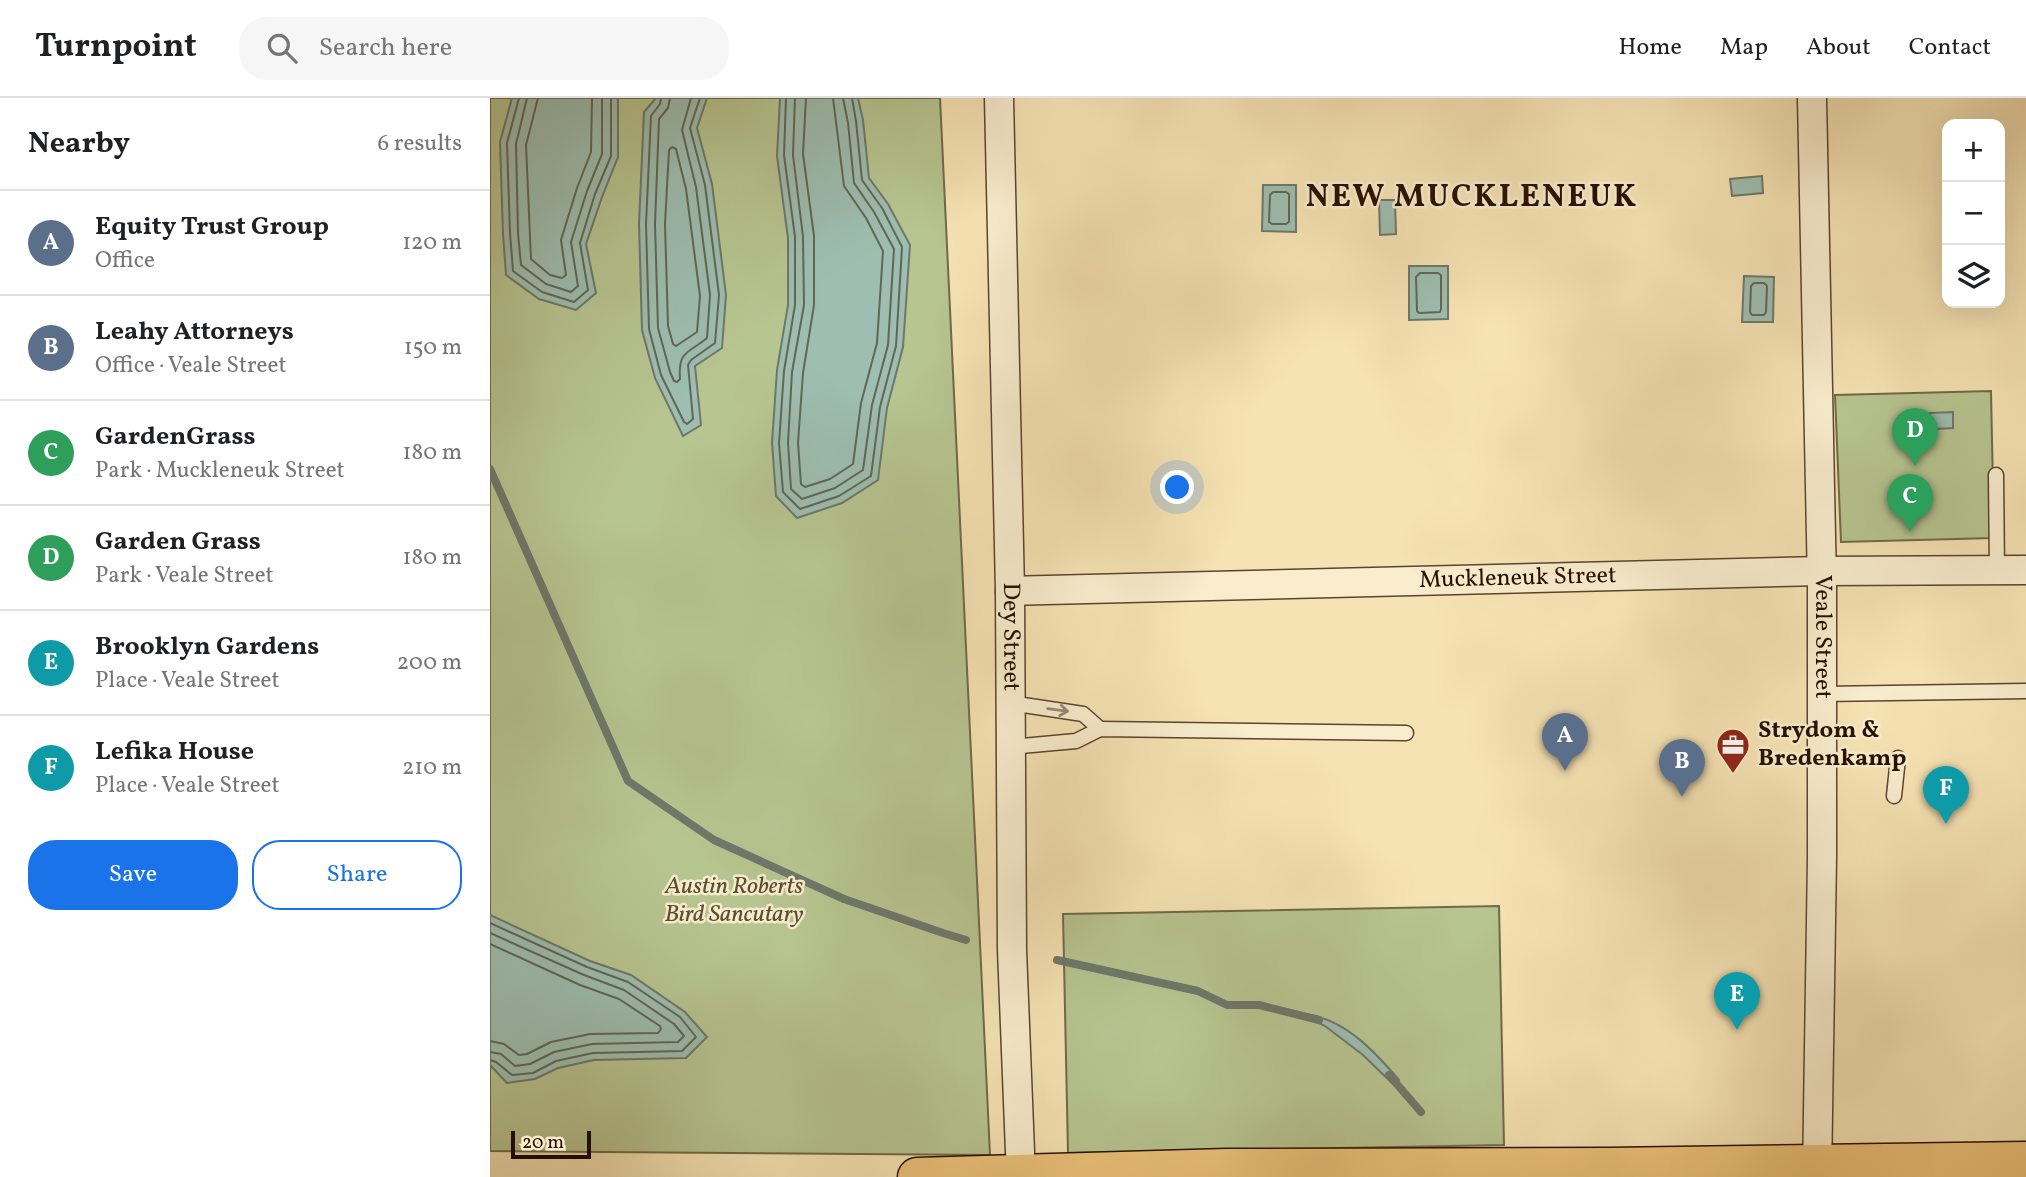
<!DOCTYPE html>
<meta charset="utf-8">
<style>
body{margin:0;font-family:Vollkorn,serif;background:#f6f6f6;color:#202124}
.controls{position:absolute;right:21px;top:21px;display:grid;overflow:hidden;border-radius:14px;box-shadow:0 7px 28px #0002}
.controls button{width:63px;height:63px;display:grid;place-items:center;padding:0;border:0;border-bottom:2px solid #e0e0e0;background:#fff;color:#202124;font:35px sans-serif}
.scale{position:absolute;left:21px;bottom:18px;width:80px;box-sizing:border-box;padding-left:7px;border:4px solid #270f00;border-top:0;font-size:19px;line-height:24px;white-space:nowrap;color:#270f00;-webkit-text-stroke:5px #f9edce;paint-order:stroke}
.you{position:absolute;left:688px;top:390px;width:24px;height:24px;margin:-18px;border:5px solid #fff;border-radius:50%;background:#1a73e8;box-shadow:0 0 0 10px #1a73e833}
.badge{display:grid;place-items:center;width:46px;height:46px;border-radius:50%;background:#1a73e8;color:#fff;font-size:23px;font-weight:700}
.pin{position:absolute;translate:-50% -58px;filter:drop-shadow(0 2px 4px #0008)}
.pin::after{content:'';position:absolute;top:37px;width:24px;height:21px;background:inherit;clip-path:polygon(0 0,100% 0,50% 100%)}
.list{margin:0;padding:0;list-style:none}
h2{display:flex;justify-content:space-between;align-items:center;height:91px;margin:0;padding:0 28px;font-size:30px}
h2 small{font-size:23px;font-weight:400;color:#757577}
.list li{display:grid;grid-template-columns:46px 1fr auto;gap:21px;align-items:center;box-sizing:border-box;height:105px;padding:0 28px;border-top:2px solid #e0e0e0}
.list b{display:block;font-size:26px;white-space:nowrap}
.list p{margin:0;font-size:23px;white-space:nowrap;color:#757577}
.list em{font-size:23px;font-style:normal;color:#757577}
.actions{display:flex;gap:14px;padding:21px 28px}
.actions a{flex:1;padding:16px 0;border:2px solid #1a73e8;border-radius:28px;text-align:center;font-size:24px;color:#1a73e8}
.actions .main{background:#1a73e8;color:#fff}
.icon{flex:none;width:38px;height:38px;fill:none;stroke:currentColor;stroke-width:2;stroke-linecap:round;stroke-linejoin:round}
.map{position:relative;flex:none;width:1536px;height:1079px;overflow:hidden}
header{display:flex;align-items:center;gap:42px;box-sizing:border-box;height:98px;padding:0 35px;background:#fff;border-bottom:2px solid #e0e0e0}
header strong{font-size:33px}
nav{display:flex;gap:38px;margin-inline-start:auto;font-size:24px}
.search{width:490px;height:63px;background:#f6f6f6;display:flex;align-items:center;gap:18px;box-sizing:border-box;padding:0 24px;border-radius:28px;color:#757577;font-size:26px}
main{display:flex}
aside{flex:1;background:#fff}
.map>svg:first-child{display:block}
</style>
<header>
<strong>Turnpoint</strong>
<div class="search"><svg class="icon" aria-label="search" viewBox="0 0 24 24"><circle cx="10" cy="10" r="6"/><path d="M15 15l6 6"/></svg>Search here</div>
<nav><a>Home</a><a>Map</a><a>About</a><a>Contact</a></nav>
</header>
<main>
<aside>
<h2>Nearby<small>6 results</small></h2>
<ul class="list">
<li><span class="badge" style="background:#5c6f8a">A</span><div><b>Equity Trust Group</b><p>Office</p></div><em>120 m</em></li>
<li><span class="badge" style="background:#5c6f8a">B</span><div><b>Leahy Attorneys</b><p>Office · Veale Street</p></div><em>150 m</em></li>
<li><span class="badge" style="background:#2e9e5b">C</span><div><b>GardenGrass</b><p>Park · Muckleneuk Street</p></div><em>180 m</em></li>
<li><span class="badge" style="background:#2e9e5b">D</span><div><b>Garden Grass</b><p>Park · Veale Street</p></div><em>180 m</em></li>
<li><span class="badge" style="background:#0f9aa8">E</span><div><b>Brooklyn Gardens</b><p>Place · Veale Street</p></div><em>200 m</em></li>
<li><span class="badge" style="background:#0f9aa8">F</span><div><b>Lefika House</b><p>Place · Veale Street</p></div><em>210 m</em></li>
</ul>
<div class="actions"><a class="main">Save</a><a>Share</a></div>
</aside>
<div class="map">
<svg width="1536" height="1079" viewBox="0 0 1536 1079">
<rect width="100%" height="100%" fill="#f6e3b4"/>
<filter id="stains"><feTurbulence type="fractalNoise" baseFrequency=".00286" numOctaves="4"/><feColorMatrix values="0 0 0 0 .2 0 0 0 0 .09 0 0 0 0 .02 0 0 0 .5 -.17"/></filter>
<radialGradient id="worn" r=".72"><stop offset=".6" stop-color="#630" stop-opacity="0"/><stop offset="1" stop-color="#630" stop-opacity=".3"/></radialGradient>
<g fill="#b7c591" stroke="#6f6a48" stroke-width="2">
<polygon points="0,0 450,0 500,1057 0,1053"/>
<polygon points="1501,293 1504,440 1351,444 1345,297"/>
<polygon points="1009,808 1014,1047 578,1055 573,816"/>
</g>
<g fill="#9dbeb0" stroke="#6e786a" stroke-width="2">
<polygon points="22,0 127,0 128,2 128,59 112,99 96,146 106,195 86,212 49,201 16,177 13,136 10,44"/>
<polygon points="166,0 217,0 207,30 222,86 236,197 232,250 205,268 211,327 193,338 165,280 152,232 149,126 154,14"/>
<polygon points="290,0 368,0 373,22 379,80 398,106 420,147 413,249 397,310 388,382 352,405 307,420 286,398 282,345 287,272 298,207 298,140 287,58"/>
<polygon points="1272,78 1273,95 1242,98 1240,81"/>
<polygon points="773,87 806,87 806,134 772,133"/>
<polygon points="889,102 905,102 906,136 890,137"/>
<polygon points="919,168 958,168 958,221 919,222"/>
<polygon points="1254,178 1284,179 1283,224 1252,224"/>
<polygon points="1463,314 1463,330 1428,332 1427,334 1419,335 1416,333 1416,316"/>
<polygon points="0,817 100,863 141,877 195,914 217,939 196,960 104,962 68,970 45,981 17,985 0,967"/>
<path d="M 820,917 C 857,923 886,955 909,982 L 904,987 L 873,957 L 835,928 L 819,920 Z"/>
</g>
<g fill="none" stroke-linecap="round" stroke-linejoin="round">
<g stroke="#626658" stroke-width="2">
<polyline points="29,0 17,45 20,135 23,173 52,194 84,204 98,192 90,145 105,96 121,58 121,0"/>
<polyline points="37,0 26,46 28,135 31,167 56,186 81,194 88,188 81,144 97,93 112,56 112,0"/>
<polyline points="48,0 36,47 41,161 60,177 72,180 76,177 71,142 87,90 101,54 102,0"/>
<polyline points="171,0 170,6 161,18 156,126 159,231 171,277 194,324 197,326 203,321 198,267 201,262 225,245 229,197 215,87 200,30 210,0"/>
<path d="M 180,0 L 178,10 L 169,21 L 165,126 L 168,230 L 180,274 L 184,283 L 187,284 L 190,281 C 188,252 198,256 217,240 L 220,197 L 206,89 L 192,32 L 201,0"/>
<polyline points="296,0 294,57 305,139 305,207 294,273 289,345 293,394 310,411 349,398 381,378 390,309 406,248 412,149 392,110 372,82 366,23 362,0"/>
<polyline points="305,0 303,57 313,139 314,207 302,274 298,345 301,391 312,401 345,390 373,372 382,307 398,247 404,151 384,114 364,85 358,25 353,0"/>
<polyline points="316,0 313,56 324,138 324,207 313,275 308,345 311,386 315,389 340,381 363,366 371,305 387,245 393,153 376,120 354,88 343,0"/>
<polygon points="182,49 186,51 196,91 210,198 207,234 186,248 183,246 178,228 175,126 179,52"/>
<polygon points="783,94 796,94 799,96 799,124 796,126 782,126 779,124 780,97"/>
<polygon points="930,175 948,175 951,177 951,211 950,214 929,215 927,213 926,179"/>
<polygon points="1264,185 1274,185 1277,188 1276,214 1274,217 1262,217 1260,214 1261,188"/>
<polyline points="0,825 97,869 138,884 190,919 206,939 192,953 103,955 66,963 43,975 22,977 6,964 0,962"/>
<polyline points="0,835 94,877 134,892 184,926 194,938 188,944 102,946 64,954 40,966 25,968 11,956 0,954"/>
<polyline points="0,846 90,887 129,901 170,928 171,931 168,935 100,936 61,944 37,956 29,957 14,946 0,943"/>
</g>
<g stroke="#6e786a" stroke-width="8">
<polyline points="0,371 138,683 224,742 354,801 453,835 476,842"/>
<polyline points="567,862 708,893 737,907 769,907 829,922"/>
<polyline points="899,977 931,1014"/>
</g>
<defs>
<g id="service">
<polyline points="1506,377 1507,473"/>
<polyline points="1332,596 1536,593"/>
<polyline points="520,605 593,616 610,631"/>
<polyline points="520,649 586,643 610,631 916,635"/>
<polyline points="1404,698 1408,660"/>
</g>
<g id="minor">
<path id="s1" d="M 509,0 L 520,493 L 522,852 L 531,1079"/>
<path id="s2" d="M 1322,0 L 1332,487 L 1332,759 L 1327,1079"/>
<path id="s3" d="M 520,493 L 1332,473 L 1536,472"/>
</g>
<polyline id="primary" points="427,1079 737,1070 1119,1069 1536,1063"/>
</defs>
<use href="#service" stroke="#5b442d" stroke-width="17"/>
<use href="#minor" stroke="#5b442d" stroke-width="31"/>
<use href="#primary" stroke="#270f00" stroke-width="41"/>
<use href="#service" stroke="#f9edce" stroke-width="14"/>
<use href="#minor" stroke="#f9edce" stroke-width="28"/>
<use href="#primary" stroke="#ebc27a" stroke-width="38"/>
</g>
<defs><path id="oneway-shaft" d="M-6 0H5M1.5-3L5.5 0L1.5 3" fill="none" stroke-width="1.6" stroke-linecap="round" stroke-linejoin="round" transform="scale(1.75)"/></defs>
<use stroke="#9a8971" href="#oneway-shaft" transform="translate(568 612) rotate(8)"/>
<defs>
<symbol id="office-pin" viewBox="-11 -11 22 30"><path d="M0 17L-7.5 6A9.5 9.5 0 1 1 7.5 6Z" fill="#8f2418" stroke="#f9edce"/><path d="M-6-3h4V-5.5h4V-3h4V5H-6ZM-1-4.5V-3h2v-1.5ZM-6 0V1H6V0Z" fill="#fff"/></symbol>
</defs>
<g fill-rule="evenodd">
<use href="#office-pin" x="1224" y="628" width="38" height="52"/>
</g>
<g text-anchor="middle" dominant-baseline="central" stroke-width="5" stroke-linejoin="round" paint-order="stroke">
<g font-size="24" fill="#270f00" stroke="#f9edce">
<text stroke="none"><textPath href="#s3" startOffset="508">Muckleneuk Street</textPath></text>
<text stroke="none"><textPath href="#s2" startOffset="539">Veale Street</textPath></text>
<text stroke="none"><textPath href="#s1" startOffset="539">Dey Street</textPath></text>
</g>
<g font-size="24" font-weight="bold" fill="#270f00" stroke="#f9edce" text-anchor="start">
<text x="1268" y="633">Strydom &amp;<tspan x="1268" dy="28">Bredenkamp</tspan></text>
</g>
<g font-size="24" font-style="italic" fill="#594f33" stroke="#f9edce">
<text x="244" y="789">Austin Roberts<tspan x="244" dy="28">Bird Sancutary</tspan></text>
</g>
<g font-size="32" font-weight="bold" letter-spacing="2" fill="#270f00" stroke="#f9edce">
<text x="982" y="100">NEW MUCKLENEUK</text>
</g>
</g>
<rect width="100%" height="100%" filter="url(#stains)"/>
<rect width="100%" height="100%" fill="url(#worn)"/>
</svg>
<div class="controls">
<button>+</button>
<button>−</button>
<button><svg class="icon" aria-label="layers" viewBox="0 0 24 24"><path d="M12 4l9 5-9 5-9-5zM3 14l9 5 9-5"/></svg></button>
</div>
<div class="scale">20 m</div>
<div class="you"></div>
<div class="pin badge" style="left:1075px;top:673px;background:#5c6f8a">A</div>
<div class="pin badge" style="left:1192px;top:699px;background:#5c6f8a">B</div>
<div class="pin badge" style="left:1420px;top:434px;background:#2e9e5b">C</div>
<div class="pin badge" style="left:1425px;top:368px;background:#2e9e5b">D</div>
<div class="pin badge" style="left:1247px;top:932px;background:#0f9aa8">E</div>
<div class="pin badge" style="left:1456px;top:726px;background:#0f9aa8">F</div>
</div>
</main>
